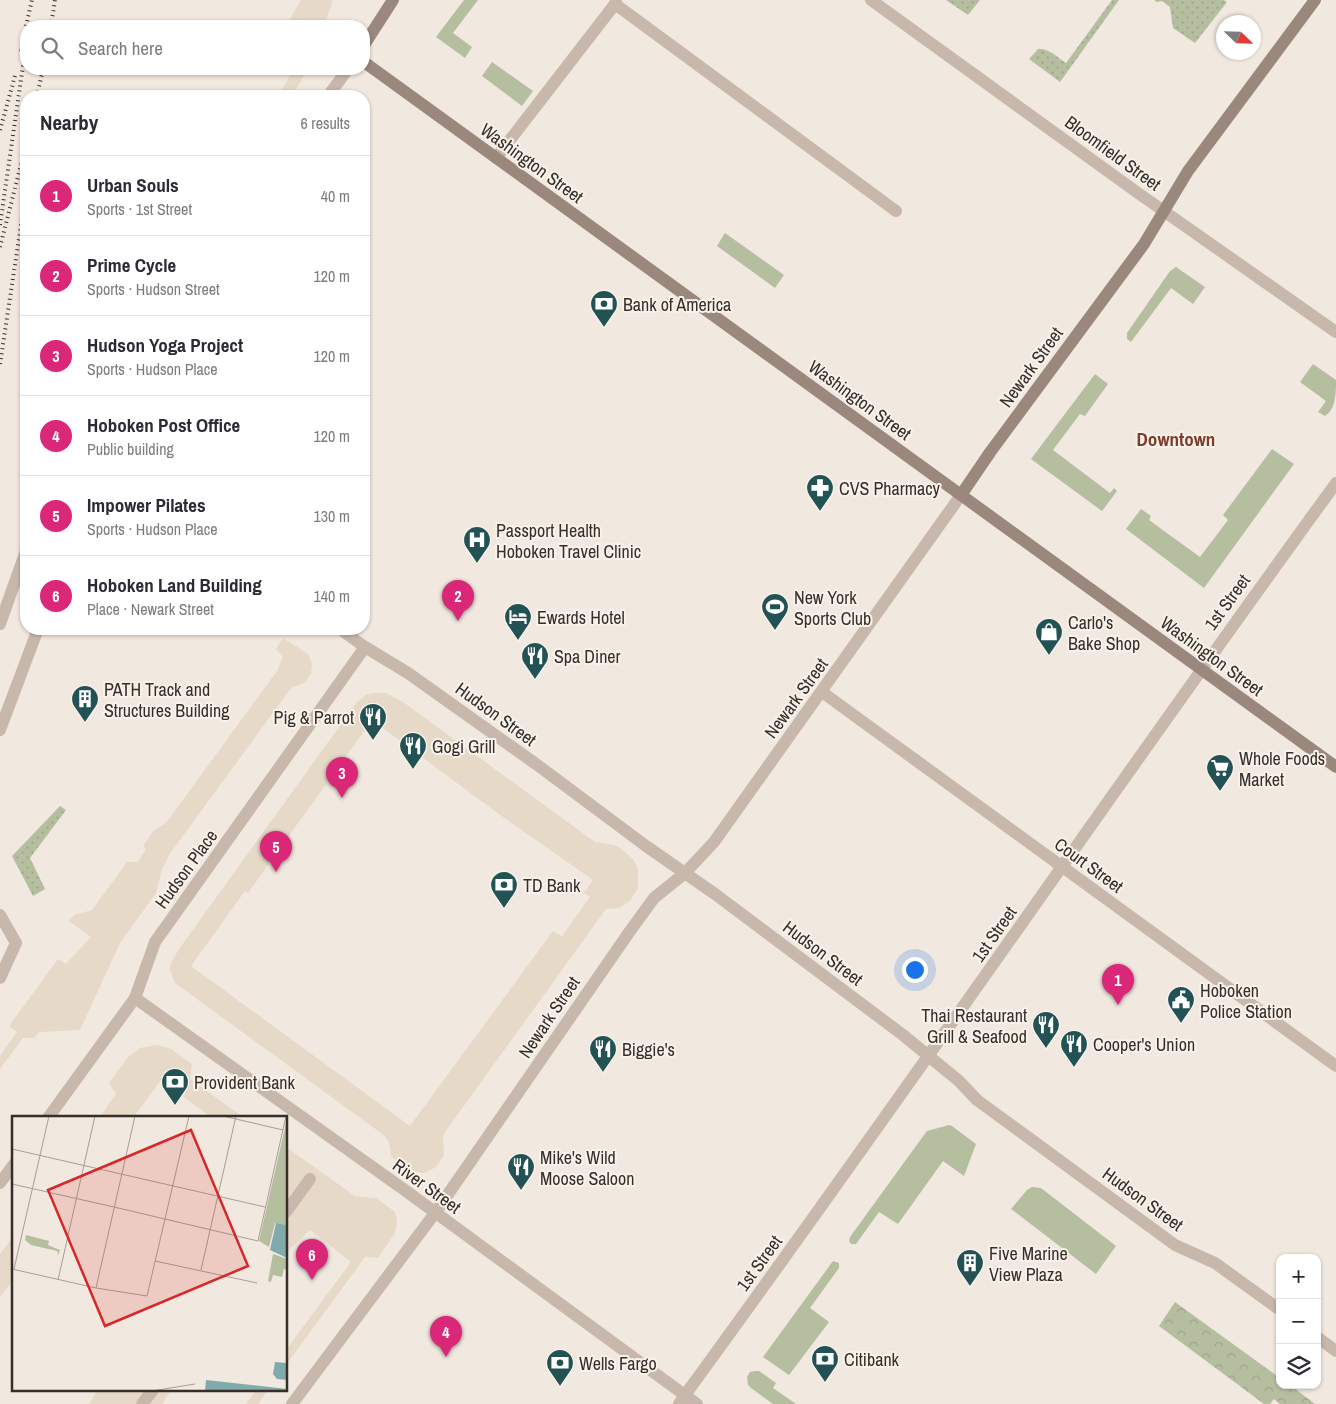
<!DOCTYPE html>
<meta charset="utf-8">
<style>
body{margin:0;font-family:"Archivo Narrow",sans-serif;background:#f7f7f7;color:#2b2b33}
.controls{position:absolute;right:15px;bottom:15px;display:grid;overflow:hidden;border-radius:10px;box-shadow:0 1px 4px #0004}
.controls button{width:45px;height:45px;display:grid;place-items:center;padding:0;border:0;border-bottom:1px solid #e1e1e2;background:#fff;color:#2b2b33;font:25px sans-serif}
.compass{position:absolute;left:1216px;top:15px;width:45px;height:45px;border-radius:50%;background:#fff;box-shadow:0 1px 4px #0004;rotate:113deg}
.you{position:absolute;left:914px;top:969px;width:18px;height:18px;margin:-12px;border:4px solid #fff;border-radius:50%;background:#1a73e8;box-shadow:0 0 0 8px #1a73e833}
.badge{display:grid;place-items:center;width:32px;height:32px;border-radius:50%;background:#db2777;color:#fff;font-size:16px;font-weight:700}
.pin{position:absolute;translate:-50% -41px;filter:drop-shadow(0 1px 2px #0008)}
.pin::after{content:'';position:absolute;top:26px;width:18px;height:15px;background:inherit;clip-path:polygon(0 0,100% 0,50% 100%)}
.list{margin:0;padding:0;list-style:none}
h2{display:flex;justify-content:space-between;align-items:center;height:65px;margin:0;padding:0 20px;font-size:21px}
h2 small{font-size:16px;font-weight:400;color:#7c7c81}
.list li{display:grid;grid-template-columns:32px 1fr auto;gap:15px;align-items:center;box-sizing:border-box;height:80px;padding:0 20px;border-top:1px solid #e1e1e2}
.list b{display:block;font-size:19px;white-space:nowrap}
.list p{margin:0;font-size:16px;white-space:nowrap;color:#7c7c81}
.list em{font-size:16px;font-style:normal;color:#7c7c81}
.icon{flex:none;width:28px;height:28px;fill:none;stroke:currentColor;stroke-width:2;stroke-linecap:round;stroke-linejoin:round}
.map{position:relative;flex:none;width:1336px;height:1404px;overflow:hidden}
.search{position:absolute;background:#fff;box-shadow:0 1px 4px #0004;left:20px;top:20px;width:350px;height:55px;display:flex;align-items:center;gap:12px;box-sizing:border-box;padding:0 18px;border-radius:20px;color:#7c7c81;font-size:19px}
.panel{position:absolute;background:#fff;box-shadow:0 1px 4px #0004;left:20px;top:90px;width:350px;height:545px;border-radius:20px}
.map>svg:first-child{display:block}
</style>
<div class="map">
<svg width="1336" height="1404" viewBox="0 0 1336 1404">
<defs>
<pattern id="grass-dots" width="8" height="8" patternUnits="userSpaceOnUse" patternTransform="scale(1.25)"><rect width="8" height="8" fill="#b5bfa0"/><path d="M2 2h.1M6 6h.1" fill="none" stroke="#9ca48a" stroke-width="1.8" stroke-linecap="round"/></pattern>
<pattern id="park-crowns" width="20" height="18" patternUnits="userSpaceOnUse" patternTransform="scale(1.25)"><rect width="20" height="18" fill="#b5bfa0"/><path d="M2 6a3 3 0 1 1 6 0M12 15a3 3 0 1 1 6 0" fill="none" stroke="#9ca48a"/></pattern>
</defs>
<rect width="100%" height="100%" fill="#f1e8df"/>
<g fill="url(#grass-dots)">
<polygon points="946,0 980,0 968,15"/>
<path d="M 1112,0 L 1119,0 L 1060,82 L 1029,59 L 1038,49 C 1049,48 1057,57 1066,63 Z"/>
<polygon points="1154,0 1224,0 1227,2 1195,43 1173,28 1170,7 1162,1 1157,2"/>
<polygon points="60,806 66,810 30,858 45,889 33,896 12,856"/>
</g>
<polygon fill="url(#park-crowns)" points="1175,1302 1280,1378 1280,1385 1290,1385 1315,1404 1280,1404 1274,1399 1270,1404 1264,1404 1159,1326"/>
<g fill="#b5bfa0">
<polygon points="464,0 478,0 453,33 472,47 465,58 436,37"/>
<polygon points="492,62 533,91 522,106 482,76"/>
<polygon points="725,233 784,275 775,288 717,246"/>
<polygon points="1176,267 1205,287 1193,304 1171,288 1131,342 1127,339 1127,333 1170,271"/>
<path d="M 1313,364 L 1336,380 C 1336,393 1336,409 1325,416 L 1318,412 L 1326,401 L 1300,382 Z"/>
<polygon points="1095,374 1108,384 1085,416 1080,414 1053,450 1110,493 1114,488 1117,491 1102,511 1031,459"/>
<polygon points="1272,449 1294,464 1204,588 1126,529 1141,509 1151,516 1149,520 1200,557 1228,520 1223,515"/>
<polygon points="949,1125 952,1126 976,1144 964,1176 943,1161 898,1224 879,1212 856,1244 851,1244 849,1241 850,1237 924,1135 927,1131"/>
<polygon points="1032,1187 1041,1188 1116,1246 1096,1274 1011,1209 1027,1190"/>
<polygon points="833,1261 839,1263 839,1268 810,1308 829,1322 789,1375 763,1357"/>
<polygon points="755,1371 759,1371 776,1383 773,1388 796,1404 773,1404 751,1388 748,1385 747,1377 750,1372"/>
</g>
<g fill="#e7d9c8" fill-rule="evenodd">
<polygon points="301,0 333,0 324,26 296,26 289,21"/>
<polygon points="294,69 308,69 292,96 278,96"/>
<polygon points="283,638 308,654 312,664 311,674 304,683 291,688 169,855 162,869 156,893 120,943 81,1028 79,1030 39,1032 34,1038 23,1038 0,1069 0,1056 17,1032 9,1026 58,959 66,964 91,937 69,921 74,915 92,910 127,862 138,862 146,849 143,846 154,830 166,823 277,671 283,657 276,649"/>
<path d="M 374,693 L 386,693 L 403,702 L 595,842 L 614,845 L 620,848 L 633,859 L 637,866 L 638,872 L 638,888 L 630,901 L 619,908 L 606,909 L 445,1132 L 443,1139 L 444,1156 L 436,1167 L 425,1173 L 416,1172 L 399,1164 L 391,1156 L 389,1142 L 385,1136 L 175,983 L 170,970 L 171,963 L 179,949 L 357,702 L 366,695 ZM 372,720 L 496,812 L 593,880 L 584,893 L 590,897 L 562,936 L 553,931 L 410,1126 L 191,966 L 245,891 L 248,893 Z"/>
<polygon points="157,1045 171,1049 192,1064 190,1079 244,1118 212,1118 161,1080 133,1118 99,1118 116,1094 109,1083 128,1057 140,1048"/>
<polygon points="286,1147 355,1196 376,1198 395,1212 397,1221 395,1233 378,1258 365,1257 286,1365 286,1350 351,1262 310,1230 286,1253"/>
<polygon points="14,1235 14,1279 0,1297 0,1254"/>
<polygon points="98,1390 171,1390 162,1404 89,1404"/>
<polygon points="256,1390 268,1390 258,1404 246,1404"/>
</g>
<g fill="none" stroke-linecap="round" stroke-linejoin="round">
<g stroke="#c8b8ac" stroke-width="12">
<polyline points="615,4 896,211"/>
<polyline points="496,158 615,4 616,0"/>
<polyline points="0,624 26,551"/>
<polyline points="822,692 1336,1066"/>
<polyline points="0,730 38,629"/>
<polyline points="0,915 16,943 0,978"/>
</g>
<g stroke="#c8b8ac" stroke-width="12">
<polyline points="286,1212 310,1179"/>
<polyline points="142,1404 153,1390"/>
</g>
<g stroke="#c8b8ac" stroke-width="12">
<polyline points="48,1118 135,998"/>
<polyline points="0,1183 14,1164"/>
<polyline points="292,1404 435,1213"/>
<polyline points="679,1404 685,1395"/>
</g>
<g stroke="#c8b8ac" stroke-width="12">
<polyline points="871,0 1138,193 1336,332"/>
<polyline points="328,96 348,69"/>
<polyline points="340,629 365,647 408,673 536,764 646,846 715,894 903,1035 959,1081 977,1100 1175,1245 1215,1263 1280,1310"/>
<polyline points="365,647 155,942 135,998 406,1191 697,1404"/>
<polyline points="435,1213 630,931 654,898 685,873 714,842 961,495"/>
<polyline points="1317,1337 1336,1351"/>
<path d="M 685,1395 C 906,1093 1116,785 1336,483"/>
</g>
<g stroke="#9b887d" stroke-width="12">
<polyline points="364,45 393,0"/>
<polyline points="364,62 1336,767"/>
<polyline points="961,495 991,451 1144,244 1188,171 1315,0"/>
</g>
<g stroke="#372e2a" stroke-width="4" stroke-dasharray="1 4" stroke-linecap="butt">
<polyline points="26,26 32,0"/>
<polyline points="51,26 55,0"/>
<polyline points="21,51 26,27"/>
<polyline points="37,96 43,69"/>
<polyline points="0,130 15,76"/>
<polyline points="0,225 26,45"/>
<polyline points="0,247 26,145"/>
<polyline points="0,364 26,192"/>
</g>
</g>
<defs>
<symbol id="bank-pin" viewBox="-11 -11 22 30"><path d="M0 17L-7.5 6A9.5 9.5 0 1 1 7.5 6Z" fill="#235255" stroke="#f9f2eb"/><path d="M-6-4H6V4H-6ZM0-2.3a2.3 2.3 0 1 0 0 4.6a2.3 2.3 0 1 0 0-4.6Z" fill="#fff"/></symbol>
<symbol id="pharmacy-pin" viewBox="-11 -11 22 30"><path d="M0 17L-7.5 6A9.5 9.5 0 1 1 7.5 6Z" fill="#235255" stroke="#f9f2eb"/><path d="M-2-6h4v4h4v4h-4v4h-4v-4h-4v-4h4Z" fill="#fff"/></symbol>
<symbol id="hospital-pin" viewBox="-11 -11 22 30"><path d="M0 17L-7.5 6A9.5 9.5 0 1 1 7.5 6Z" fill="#235255" stroke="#f9f2eb"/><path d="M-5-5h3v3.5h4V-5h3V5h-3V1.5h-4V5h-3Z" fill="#fff"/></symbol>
<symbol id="stadium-pin" viewBox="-11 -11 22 30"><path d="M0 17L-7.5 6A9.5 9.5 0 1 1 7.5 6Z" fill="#235255" stroke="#f9f2eb"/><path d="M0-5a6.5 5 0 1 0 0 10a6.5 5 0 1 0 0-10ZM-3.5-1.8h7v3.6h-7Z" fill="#fff"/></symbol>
<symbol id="hotel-pin" viewBox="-11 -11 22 30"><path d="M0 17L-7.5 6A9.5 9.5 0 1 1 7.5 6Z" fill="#235255" stroke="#f9f2eb"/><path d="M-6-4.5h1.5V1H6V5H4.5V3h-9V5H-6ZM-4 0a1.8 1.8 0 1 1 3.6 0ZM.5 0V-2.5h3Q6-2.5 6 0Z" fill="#fff"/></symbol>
<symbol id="shop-pin" viewBox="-11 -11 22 30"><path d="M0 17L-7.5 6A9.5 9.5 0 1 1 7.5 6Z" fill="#235255" stroke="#f9f2eb"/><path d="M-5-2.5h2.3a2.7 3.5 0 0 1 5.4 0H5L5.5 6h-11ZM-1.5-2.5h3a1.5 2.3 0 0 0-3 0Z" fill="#fff"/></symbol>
<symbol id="restaurant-pin" viewBox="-11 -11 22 30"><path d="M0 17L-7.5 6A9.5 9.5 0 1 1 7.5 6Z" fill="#235255" stroke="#f9f2eb"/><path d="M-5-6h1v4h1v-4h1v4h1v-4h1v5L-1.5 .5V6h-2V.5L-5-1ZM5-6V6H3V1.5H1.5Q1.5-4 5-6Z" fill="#fff"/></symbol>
<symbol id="building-pin" viewBox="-11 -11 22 30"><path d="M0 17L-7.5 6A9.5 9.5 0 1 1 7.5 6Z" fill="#235255" stroke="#f9f2eb"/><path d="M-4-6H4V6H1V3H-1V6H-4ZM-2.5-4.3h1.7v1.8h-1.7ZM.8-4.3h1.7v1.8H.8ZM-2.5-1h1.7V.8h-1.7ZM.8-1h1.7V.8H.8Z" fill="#fff"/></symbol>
<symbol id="supermarket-pin" viewBox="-11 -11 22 30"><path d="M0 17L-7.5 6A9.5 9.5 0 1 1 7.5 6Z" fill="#235255" stroke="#f9f2eb"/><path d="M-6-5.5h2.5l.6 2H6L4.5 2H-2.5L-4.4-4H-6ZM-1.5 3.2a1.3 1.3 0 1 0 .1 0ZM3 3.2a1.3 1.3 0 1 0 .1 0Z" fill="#fff"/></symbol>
<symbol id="civic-pin" viewBox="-11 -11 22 30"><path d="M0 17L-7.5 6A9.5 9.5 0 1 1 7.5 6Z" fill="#235255" stroke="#f9f2eb"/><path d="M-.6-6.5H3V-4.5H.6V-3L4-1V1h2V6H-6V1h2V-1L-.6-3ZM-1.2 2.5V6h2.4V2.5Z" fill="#fff"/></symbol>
</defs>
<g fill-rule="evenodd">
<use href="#bank-pin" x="588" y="288" width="32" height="43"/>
<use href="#pharmacy-pin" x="804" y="472" width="32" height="43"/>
<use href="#hospital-pin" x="461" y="524" width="32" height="43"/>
<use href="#stadium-pin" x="759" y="591" width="32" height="43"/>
<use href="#hotel-pin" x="502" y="601" width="32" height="43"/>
<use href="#shop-pin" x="1033" y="616" width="32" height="43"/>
<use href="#restaurant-pin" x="519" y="640" width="32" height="43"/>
<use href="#building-pin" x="69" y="683" width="32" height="43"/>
<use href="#restaurant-pin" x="357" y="701" width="32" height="43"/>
<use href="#restaurant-pin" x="397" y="730" width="32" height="43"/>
<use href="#supermarket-pin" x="1204" y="752" width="32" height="43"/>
<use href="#bank-pin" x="488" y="869" width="32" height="43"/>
<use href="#civic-pin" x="1165" y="984" width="32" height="43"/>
<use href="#restaurant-pin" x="1030" y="1009" width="32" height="43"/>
<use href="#restaurant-pin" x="1058" y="1028" width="32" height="43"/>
<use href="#restaurant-pin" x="587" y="1033" width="32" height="43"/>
<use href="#bank-pin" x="159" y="1066" width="32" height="43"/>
<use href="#restaurant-pin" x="505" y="1151" width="32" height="43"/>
<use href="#building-pin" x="954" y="1247" width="32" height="43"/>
<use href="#bank-pin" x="809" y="1343" width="32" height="43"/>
<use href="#bank-pin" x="544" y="1347" width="32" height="43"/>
</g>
<g text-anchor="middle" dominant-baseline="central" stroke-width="4" stroke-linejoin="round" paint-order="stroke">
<g font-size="18" fill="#372e2a" stroke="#f9f2eb">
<text transform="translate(1113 153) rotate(36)">Bloomfield Street</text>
<text transform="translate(532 163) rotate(36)">Washington Street</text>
<text transform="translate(1031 367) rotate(-54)">Newark Street</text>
<text transform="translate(860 400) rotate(36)">Washington Street</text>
<text transform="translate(1227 602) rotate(-54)">1st Street</text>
<text transform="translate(1212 656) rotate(36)">Washington Street</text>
<text transform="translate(796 698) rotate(-54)">Newark Street</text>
<text transform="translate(496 714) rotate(36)">Hudson Street</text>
<text transform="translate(1089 865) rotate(36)">Court Street</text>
<text transform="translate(186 869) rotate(-54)">Hudson Place</text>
<text transform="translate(994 934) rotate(-55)">1st Street</text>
<text transform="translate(823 953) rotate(37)">Hudson Street</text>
<text transform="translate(549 1017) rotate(-56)">Newark Street</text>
<text transform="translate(427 1186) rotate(36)">River Street</text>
<text transform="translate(1143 1199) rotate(36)">Hudson Street</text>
<text transform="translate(759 1263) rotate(-54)">1st Street</text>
</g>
<g font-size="18" fill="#372e2a" stroke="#f9f2eb" text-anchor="start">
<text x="623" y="304">Bank of America</text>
<text x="839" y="488">CVS Pharmacy</text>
<text x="496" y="530">Passport Health<tspan x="496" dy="21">Hoboken Travel Clinic</tspan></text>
<text x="794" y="597">New York<tspan x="794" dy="21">Sports Club</tspan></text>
<text x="537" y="617">Ewards Hotel</text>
<text x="1068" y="622">Carlo's<tspan x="1068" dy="21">Bake Shop</tspan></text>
<text x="554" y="656">Spa Diner</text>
<text x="104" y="689">PATH Track and<tspan x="104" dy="21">Structures Building</tspan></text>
<text x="354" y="717" text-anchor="end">Pig &amp; Parrot</text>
<text x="432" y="746">Gogi Grill</text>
<text x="1239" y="758">Whole Foods<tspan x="1239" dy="21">Market</tspan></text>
<text x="523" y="885">TD Bank</text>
<text x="1200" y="990">Hoboken<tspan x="1200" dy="21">Police Station</tspan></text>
<text x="1027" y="1015" text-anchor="end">Thai Restaurant<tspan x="1027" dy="21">Grill &amp; Seafood</tspan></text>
<text x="1093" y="1044">Cooper's Union</text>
<text x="622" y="1049">Biggie's</text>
<text x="194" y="1082">Provident Bank</text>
<text x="540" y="1157">Mike's Wild<tspan x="540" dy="21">Moose Saloon</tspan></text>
<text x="989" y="1253">Five Marine<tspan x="989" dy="21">View Plaza</tspan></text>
<text x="844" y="1359">Citibank</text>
<text x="579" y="1363">Wells Fargo</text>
</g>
<g font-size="19" font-weight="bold" fill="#7e3d2a" stroke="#f9f2eb">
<text x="1176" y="439">Downtown</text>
</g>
</g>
<g transform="translate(12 1116)">
<rect width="275" height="275" fill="#f1e8df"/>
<path d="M 14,119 L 37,125 L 36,129 L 48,134 L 46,139 L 45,135 L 19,129 L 13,124 Z" fill="#b5bfa0"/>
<path d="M 274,7 L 275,109 L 263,107 L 257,131 L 247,125 ZM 261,138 L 275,143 L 275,153 L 272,153 L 270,161 L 261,159 L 259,166 L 256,165 Z" fill="#b5bfa0"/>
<path d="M 264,107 L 275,109 L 275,142 L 258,134 ZM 263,246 L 275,247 L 275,264 L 265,263 L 261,258 ZM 194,264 L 275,273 L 275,275 L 193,275 Z" fill="#80aaab"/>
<path fill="none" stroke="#a79e97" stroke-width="1" d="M 211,0 L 271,14M 0,33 L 253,91M 0,68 L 102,91M 102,91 L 246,125 L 274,0M 143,145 L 245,167M 0,153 L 84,172 L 123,0M 2,153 L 37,0M 189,154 L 224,0M 46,164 L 83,0M 84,172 L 135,180 L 177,0M 140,275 L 183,268"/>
<path fill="#d62828" fill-opacity="0.15" stroke="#d62828" stroke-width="2.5" d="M 179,14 L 236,150 L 93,210 L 36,74 Z"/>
<rect width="275" height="275" fill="none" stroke="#372e2a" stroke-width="2.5"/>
</g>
</svg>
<div class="controls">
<button>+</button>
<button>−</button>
<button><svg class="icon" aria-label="layers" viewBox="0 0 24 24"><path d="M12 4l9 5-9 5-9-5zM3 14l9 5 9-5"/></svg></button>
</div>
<svg class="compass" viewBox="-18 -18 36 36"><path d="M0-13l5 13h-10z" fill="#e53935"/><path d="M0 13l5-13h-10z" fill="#7c7c81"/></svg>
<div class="you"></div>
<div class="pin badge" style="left:1118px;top:1005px">1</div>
<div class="pin badge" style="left:458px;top:621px">2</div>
<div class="pin badge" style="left:342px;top:798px">3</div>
<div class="pin badge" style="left:446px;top:1357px">4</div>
<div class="pin badge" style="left:276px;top:872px">5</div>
<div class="pin badge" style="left:312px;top:1280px">6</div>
<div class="search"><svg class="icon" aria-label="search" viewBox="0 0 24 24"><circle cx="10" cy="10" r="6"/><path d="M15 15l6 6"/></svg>Search here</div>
<section class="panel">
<h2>Nearby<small>6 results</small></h2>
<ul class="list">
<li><span class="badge">1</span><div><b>Urban Souls</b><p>Sports · 1st Street</p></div><em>40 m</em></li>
<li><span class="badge">2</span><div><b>Prime Cycle</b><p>Sports · Hudson Street</p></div><em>120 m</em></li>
<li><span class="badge">3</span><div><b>Hudson Yoga Project</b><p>Sports · Hudson Place</p></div><em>120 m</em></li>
<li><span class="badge">4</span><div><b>Hoboken Post Office</b><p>Public building</p></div><em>120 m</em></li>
<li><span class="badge">5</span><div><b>Impower Pilates</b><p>Sports · Hudson Place</p></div><em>130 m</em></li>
<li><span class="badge">6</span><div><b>Hoboken Land Building</b><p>Place · Newark Street</p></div><em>140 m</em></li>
</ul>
</section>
</div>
